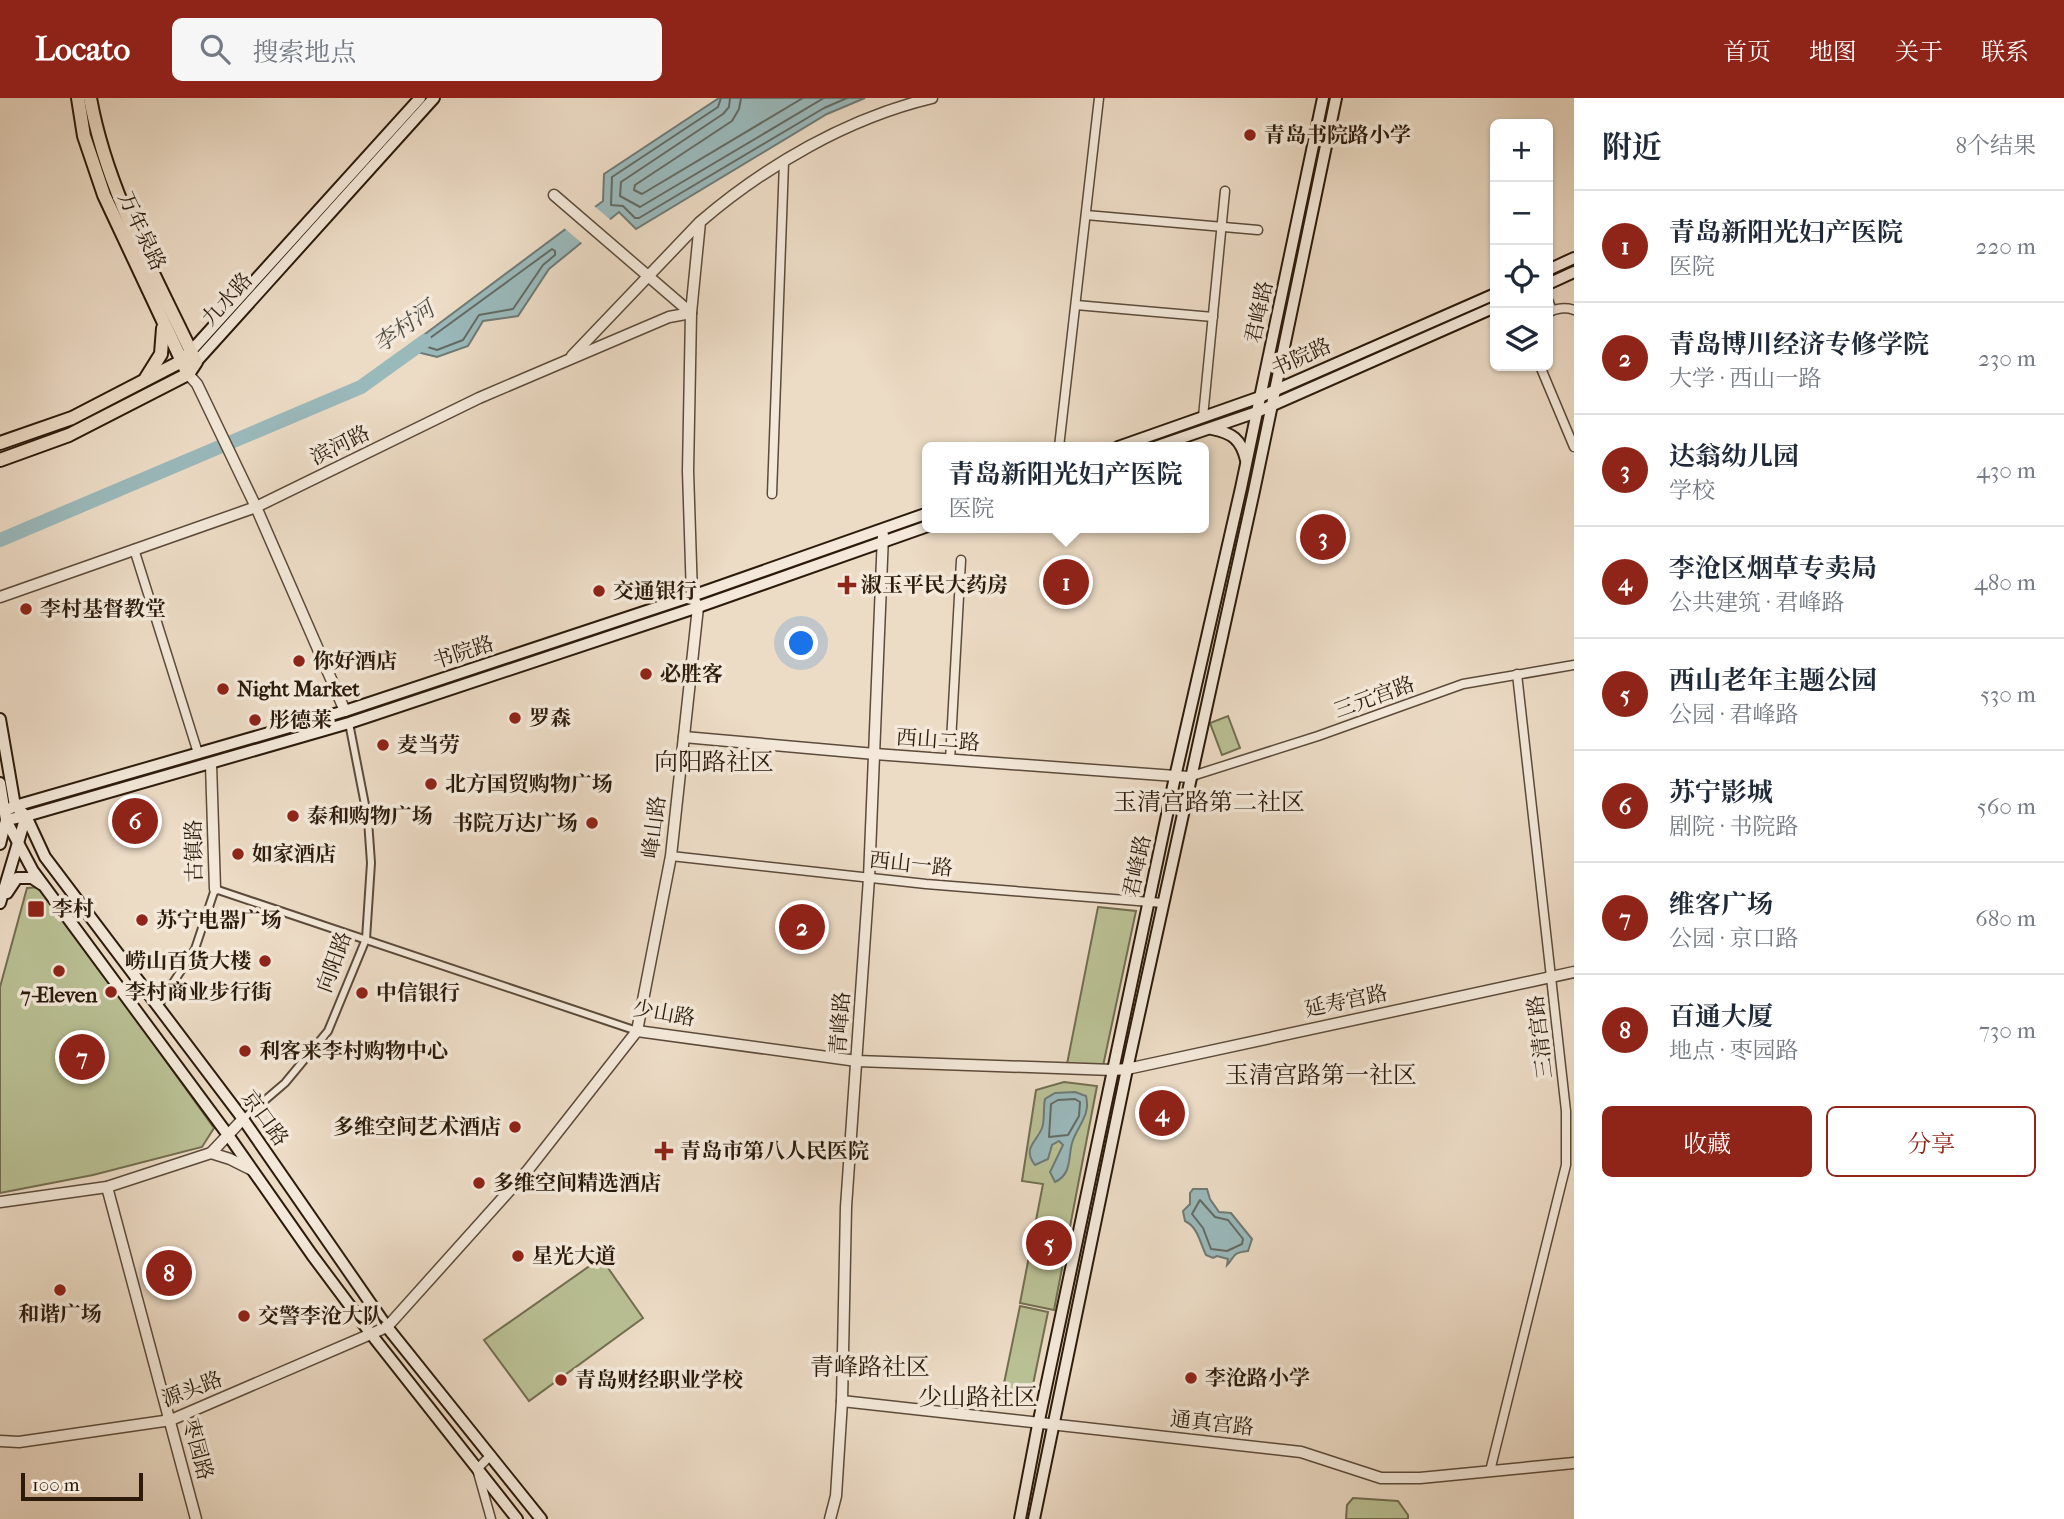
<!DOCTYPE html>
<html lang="zh">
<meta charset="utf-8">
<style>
body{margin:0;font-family:"IM FELL French Canon","Noto Serif SC",serif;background:#f6f6f7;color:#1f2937}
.controls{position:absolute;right:21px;top:21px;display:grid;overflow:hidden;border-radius:10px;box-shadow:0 2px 5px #0004}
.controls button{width:63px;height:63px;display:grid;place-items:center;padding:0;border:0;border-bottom:2px solid #e0e1e3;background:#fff;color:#1f2937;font:35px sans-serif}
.scale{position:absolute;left:21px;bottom:18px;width:122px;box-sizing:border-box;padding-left:7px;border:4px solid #2c1b0b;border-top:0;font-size:19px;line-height:24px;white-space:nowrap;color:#2c1b0b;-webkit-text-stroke:5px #f3e8d9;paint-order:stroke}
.you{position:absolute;left:802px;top:546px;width:24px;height:24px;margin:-18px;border:5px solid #fff;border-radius:50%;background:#1a73e8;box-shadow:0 0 0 10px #1a73e833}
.badge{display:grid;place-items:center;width:46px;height:46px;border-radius:50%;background:#8f2418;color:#fff;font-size:23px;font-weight:700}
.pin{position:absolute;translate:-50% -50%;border:4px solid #fff;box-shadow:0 2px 7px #0006}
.popup{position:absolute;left:922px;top:344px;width:287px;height:91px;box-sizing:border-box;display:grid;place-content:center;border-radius:10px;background:#fff;filter:drop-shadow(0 2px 5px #0005);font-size:23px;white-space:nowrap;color:#747a83}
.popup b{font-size:26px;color:#1f2937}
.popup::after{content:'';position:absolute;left:50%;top:100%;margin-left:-14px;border:14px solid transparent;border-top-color:#fff}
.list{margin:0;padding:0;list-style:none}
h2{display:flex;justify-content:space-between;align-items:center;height:91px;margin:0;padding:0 28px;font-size:30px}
h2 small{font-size:23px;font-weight:400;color:#747a83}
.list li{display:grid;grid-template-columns:46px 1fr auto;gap:21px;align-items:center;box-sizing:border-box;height:112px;padding:0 28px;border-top:2px solid #e0e1e3}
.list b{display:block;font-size:26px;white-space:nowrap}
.list p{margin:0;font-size:23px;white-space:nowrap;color:#747a83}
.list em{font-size:23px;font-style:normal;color:#747a83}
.actions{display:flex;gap:14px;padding:21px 28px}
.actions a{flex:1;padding:16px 0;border:2px solid #8f2418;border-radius:10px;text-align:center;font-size:24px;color:#8f2418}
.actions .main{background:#8f2418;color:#fff}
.icon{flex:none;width:38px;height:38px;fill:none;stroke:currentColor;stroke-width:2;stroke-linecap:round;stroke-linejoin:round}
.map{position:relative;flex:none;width:1574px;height:1421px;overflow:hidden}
header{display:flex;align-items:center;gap:42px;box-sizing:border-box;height:98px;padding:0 35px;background:#8f2418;color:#fff}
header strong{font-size:33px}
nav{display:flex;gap:38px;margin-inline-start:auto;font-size:24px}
.search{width:490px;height:63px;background:#f6f6f7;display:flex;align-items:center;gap:18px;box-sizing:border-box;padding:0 24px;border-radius:10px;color:#747a83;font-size:26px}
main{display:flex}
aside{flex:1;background:#fff}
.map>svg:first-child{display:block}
</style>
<header>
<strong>Locato</strong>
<div class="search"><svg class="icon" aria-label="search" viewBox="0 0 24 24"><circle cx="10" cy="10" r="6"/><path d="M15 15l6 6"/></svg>搜索地点</div>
<nav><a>首页</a><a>地图</a><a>关于</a><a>联系</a></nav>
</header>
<main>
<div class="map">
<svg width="1574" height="1421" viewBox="0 0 1574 1421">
<rect width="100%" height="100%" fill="#ecdbc5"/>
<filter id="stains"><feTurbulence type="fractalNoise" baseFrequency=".00286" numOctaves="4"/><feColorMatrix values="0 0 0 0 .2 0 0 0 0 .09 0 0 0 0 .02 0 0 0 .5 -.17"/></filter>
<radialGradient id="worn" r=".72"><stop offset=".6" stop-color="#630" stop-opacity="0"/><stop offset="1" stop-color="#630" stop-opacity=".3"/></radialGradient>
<g fill="#b9c094" stroke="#726e50" stroke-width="2">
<polygon points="1228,618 1240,650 1222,657 1210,625"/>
<polygon points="41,789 214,1030 202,1049 93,1077 0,1095 0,889 27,790"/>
<polygon points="1098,809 1136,813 1103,968 1067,966"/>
<polygon points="1064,984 1097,988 1054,1212 1020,1205 1043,1086 1022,1083 1036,992"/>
<polygon points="601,1160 643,1220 529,1303 484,1242"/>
<polygon points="1020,1208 1048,1214 1030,1301 1002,1295"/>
<polygon points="1353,1400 1398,1403 1408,1417 1408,1421 1346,1421 1347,1407"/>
</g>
<g fill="#9ab9bb" stroke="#6e7a75" stroke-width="2">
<polygon points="719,0 865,0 827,16 636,131 619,114 549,171 518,218 483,223 468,248 437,259 405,251 603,103 604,76"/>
<path d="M 1075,994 L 1086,998 C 1091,1018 1077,1028 1072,1045 C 1068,1060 1072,1076 1055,1084 L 1050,1074 L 1063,1047 L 1059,1043 L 1052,1047 L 1048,1061 L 1035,1067 C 1022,1050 1036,1045 1042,1030 C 1045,1022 1043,1010 1045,1001 L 1055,995 Z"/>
<path d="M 1193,1091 L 1207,1091 L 1210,1101 L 1219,1114 L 1231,1115 L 1252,1141 L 1248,1153 C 1231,1155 1236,1158 1227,1167 L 1228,1161 L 1217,1158 L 1213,1160 L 1206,1157 C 1200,1145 1198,1129 1185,1123 L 1183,1113 L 1190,1106 L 1190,1095 Z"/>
</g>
<polygon fill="#ecdbc5" points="593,107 613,124 584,147 563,129"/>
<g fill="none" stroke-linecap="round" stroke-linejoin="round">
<g stroke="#636a63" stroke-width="2">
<polyline points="721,0 718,9 612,79 611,107 623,108 635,120 639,120 824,10 847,0"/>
<polyline points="730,0 729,9 723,16 621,84 620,98 640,109 824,0"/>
<polyline points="741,0 739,11 732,23 635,87 634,92 642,96 803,0"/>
<polygon points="552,151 555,153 555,157 543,167 513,211 479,217 463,242 437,252 425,248 426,243"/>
<polygon points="1075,1001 1080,1004 1079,1018 1068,1037 1049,1039 1051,1006 1058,1002"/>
<polygon points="1200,1102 1215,1119 1228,1122 1243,1141 1242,1146 1227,1153 1211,1151 1203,1130 1192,1116"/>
</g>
<polyline stroke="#9ab9bb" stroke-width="14" points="0,442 361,289 425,243"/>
<defs>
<g id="pedestrian">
<polyline points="158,908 195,851 215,791 637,933"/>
<polyline points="243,1021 285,985 328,933 366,841 371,765 368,722 349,625"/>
</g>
<g id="minor">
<polyline points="1086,117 1258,132"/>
<polyline points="1548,202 1552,212"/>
<polyline points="1076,207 1213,219"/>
<path d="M 1548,215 C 1555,210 1566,209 1574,212"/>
<polyline points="1540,268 1574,349"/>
<polyline points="1203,319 1225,93"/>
<polyline points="1059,349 1099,0"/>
<polyline points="772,396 784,64"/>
<polyline points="134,451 198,655"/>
<polyline points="950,662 961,462"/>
<polyline points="1189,679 1318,638 1463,586 1574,567"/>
<polyline points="671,758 926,786 1163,805"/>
<polyline points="1490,1373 1566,1067 1566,1013 1517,576"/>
<polyline points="491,1421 477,1371 491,1357"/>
</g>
<g id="tertiary">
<polyline points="554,97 691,215"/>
<polyline points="572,258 699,125"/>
<polyline points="188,276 197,286 256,409 345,613"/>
<polyline points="0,499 256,409 479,300 669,219 691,215"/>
<polyline points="684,639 875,656 1189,679"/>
<polyline points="211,666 215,791"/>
<polyline points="637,933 857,963 1113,972 1127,971 1574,874"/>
<polyline points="211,1055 230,1061 252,1072"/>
<polyline points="107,1089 196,1421"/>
<polyline points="0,1104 107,1089 211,1055 243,1021"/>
<polyline points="842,1303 1301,1354 1381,1380 1420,1380 1574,1365"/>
<path d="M 0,1343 L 19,1344 L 171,1322 L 387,1229 L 528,1072 L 637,933 L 671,758 L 698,509 L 692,498 L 688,373 L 691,215 L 700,124 C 765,68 848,20 932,0"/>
<polyline points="830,1421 836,1398 842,1303 846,1109 869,780 883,437"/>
</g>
<g id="secondary">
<polyline points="1548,172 1574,160"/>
<polyline points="1548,186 1574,174"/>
<polyline points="191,253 420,0"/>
<polyline points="196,264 434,0"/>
<path d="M 1212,331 C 1232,335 1241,341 1246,362"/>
<polyline points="1118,349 1260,299 1495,196"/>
<polyline points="1155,349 1257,314 1495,209"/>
<polyline points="0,621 15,708 26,718 45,759 243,1021 387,1229 541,1421"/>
<polyline points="0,685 6,722 0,746"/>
<polyline points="5,713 15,708 345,613 692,498 928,415"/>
<polyline points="6,722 26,718 349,625 698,509 928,428"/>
<polyline points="6,722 33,773 228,1037 312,1157 371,1236 517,1421"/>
<polyline points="7,795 17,780 32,780 41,786"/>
<polyline points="0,805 26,718"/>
<polyline points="1020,1421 1038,1327 1175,679 1241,390 1323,0"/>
<polyline points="1034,1421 1127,971 1254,393 1336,0"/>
</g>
<g id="primary">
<polyline points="78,0 84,38 104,97 188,276"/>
<polyline points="146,280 161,256 163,230"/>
<polyline points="0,345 72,320 182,263 186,258"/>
<path d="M 0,362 L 69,337 L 188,276 L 196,264 C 156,179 107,94 90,0"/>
</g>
</defs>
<use href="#pedestrian" stroke="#5c4b3a" stroke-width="10"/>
<use href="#minor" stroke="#5c4b3a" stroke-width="11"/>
<use href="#tertiary" stroke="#5c4b3a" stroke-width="13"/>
<use href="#secondary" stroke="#2c1b0b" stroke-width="14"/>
<use href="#primary" stroke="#2c1b0b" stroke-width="16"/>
<use href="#pedestrian" stroke="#f3e8d9" stroke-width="6"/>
<use href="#minor" stroke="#f3e8d9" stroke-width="8"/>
<use href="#tertiary" stroke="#f3e8d9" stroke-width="10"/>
<use href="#secondary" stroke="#f3e8d9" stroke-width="10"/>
<use href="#primary" stroke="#ecdbc5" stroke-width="12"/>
</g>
<g fill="#8f2418" stroke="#f3e8d9" stroke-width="2.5">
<circle cx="1250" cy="37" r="7"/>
<path d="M843.5 476.5h7v7h7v7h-7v7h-7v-7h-7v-7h7z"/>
<circle cx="599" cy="493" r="7"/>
<circle cx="26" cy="511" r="7"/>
<circle cx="299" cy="563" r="7"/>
<circle cx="646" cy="576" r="7"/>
<circle cx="223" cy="591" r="7"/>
<circle cx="515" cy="620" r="7"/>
<circle cx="255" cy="622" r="7"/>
<circle cx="383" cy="647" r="7"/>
<circle cx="431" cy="686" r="7"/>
<circle cx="293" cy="718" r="7"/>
<circle cx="592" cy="725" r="7"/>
<circle cx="238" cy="756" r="7"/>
<rect x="27" y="802" width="18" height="18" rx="3.5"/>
<circle cx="142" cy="822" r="7"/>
<circle cx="265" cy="863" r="7"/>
<circle cx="59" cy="873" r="7"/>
<circle cx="111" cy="894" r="7"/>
<circle cx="362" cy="895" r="7"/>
<circle cx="245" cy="953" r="7"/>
<circle cx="515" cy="1029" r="7"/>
<path d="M660.5 1042.5h7v7h7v7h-7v7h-7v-7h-7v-7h7z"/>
<circle cx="479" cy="1085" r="7"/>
<circle cx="518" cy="1158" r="7"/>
<circle cx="60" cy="1192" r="7"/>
<circle cx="244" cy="1218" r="7"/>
<circle cx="1191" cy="1280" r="7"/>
<circle cx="561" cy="1282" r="7"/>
</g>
<g text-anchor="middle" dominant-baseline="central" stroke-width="7" stroke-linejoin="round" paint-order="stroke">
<g font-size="21" font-weight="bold" fill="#2c1b0b" stroke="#f3e8d9" text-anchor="start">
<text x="1264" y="37">青岛书院路小学</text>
<text x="861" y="487">淑玉平民大药房</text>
<text x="613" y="493">交通银行</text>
<text x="40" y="511">李村基督教堂</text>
<text x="313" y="563">你好酒店</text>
<text x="660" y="576">必胜客</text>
<text x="237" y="591">Night Market</text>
<text x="529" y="620">罗森</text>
<text x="269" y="622">彤德莱</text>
<text x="397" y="647">麦当劳</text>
<text x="445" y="686">北方国贸购物广场</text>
<text x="307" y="718">泰和购物广场</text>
<text x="578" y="725" text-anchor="end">书院万达广场</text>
<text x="252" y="756">如家酒店</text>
<text x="52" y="811">李村</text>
<text x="156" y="822">苏宁电器广场</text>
<text x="251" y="863" text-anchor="end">崂山百货大楼</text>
<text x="125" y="894">李村商业步行街</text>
<text x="376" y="895">中信银行</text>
<text x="59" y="897" text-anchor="middle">7-Eleven</text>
<text x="259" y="953">利客来李村购物中心</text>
<text x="501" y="1029" text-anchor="end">多维空间艺术酒店</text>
<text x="680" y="1053">青岛市第八人民医院</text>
<text x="493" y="1085">多维空间精选酒店</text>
<text x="532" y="1158">星光大道</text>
<text x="60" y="1216" text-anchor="middle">和谐广场</text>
<text x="258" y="1218">交警李沧大队</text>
<text x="1205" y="1280">李沧路小学</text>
<text x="575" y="1282">青岛财经职业学校</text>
</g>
<g font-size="21" fill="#2c1b0b" stroke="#f3e8d9">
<text transform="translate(142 133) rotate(65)">万年泉路</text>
<text transform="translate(227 201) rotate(-48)">九水路</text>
<text transform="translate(1259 214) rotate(-78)">君峰路</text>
<text transform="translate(1301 259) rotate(-24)">书院路</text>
<text transform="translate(340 347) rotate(-26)">滨河路</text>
<text transform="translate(463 554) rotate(-18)">书院路</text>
<text transform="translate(1374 599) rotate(-20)">三元宫路</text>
<text transform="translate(938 642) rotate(4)">西山二路</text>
<text transform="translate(654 729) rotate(-83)">峰山路</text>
<text transform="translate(194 753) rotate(-91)">古镇路</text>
<text transform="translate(911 766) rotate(6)">西山一路</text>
<text transform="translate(1137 768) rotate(-78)">君峰路</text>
<text transform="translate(334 864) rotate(-70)">向阳路</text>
<text transform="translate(1346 903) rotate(-12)">延寿宫路</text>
<text transform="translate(664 915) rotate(10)">少山路</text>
<text transform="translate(840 925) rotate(-86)">青峰路</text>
<text transform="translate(1540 939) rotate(-97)">三清宫路</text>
<text transform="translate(265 1020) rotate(54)">京口路</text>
<text transform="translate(192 1291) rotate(-21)">源头路</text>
<text transform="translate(1212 1325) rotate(6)">通真宫路</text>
<text transform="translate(198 1351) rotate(75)">枣园路</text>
</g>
<g font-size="23" font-style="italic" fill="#525249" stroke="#f3e8d9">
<text transform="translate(404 229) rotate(-36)">李村河</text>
</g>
<g font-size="24" fill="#2c1b0b" stroke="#f3e8d9">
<text x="714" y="664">向阳路社区</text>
<text x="1209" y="704">玉清宫路第二社区</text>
<text x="1321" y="977">玉清宫路第一社区</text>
<text x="870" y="1269">青峰路社区</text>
<text x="978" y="1299">少山路社区</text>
</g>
</g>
<rect width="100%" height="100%" filter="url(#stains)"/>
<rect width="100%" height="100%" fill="url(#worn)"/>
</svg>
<div class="controls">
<button>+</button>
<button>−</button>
<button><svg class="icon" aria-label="locate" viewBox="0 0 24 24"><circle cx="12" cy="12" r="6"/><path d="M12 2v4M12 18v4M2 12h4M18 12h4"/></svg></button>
<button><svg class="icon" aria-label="layers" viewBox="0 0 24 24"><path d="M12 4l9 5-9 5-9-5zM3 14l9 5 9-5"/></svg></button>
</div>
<div class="scale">100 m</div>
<div class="you"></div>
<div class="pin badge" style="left:1066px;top:484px">1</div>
<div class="popup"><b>青岛新阳光妇产医院</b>医院</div>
<div class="pin badge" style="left:802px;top:829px">2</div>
<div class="pin badge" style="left:1323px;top:439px">3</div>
<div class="pin badge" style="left:1162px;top:1015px">4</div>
<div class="pin badge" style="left:1049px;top:1145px">5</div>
<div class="pin badge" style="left:135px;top:723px">6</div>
<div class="pin badge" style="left:82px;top:959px">7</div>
<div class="pin badge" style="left:169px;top:1175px">8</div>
</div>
<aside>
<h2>附近<small>8个结果</small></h2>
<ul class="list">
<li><span class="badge">1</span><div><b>青岛新阳光妇产医院</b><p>医院</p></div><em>220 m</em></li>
<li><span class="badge">2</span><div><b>青岛博川经济专修学院</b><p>大学 · 西山一路</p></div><em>230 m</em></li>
<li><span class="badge">3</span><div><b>达翁幼儿园</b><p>学校</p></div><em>430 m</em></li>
<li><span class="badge">4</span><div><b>李沧区烟草专卖局</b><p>公共建筑 · 君峰路</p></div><em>480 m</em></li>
<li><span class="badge">5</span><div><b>西山老年主题公园</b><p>公园 · 君峰路</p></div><em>530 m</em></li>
<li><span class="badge">6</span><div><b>苏宁影城</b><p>剧院 · 书院路</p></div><em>560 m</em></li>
<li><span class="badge">7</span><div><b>维客广场</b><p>公园 · 京口路</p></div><em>680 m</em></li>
<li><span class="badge">8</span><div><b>百通大厦</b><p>地点 · 枣园路</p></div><em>730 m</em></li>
</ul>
<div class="actions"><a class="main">收藏</a><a>分享</a></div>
</aside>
</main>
